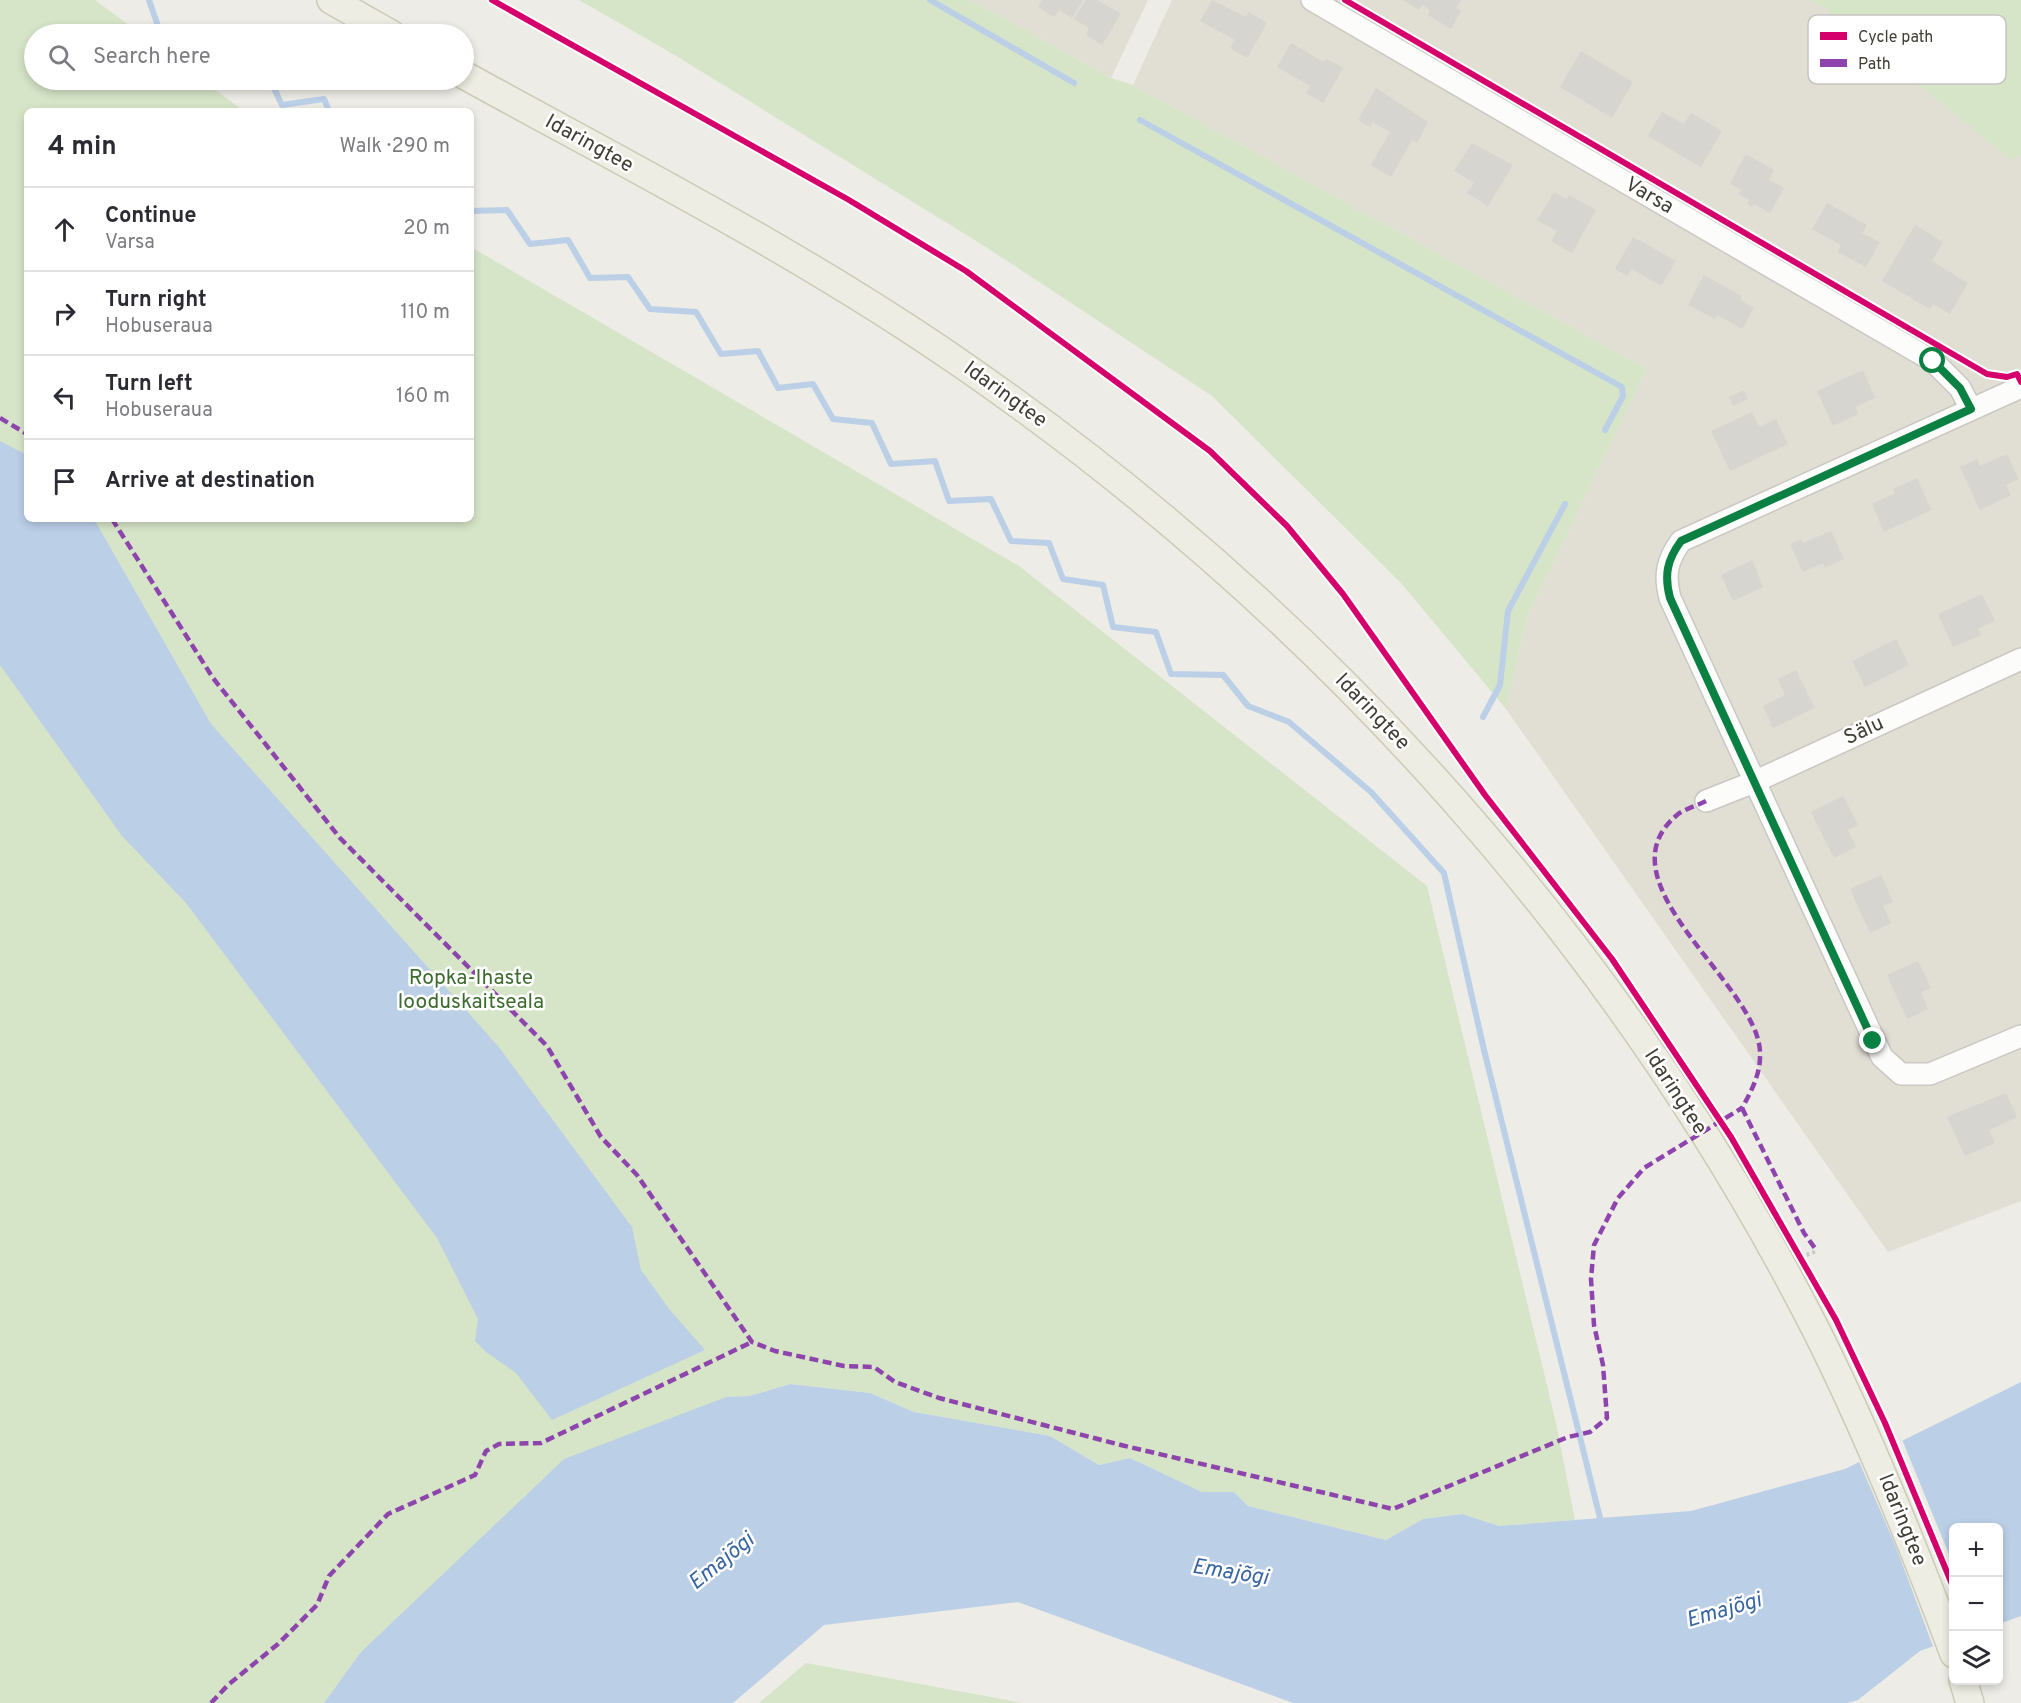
<!DOCTYPE html>
<meta charset="utf-8">
<style>
body{margin:0;font-family:Overpass,sans-serif;background:#f7f7f7;color:#2b2b33}
.controls{position:absolute;right:18px;bottom:18px;display:grid;overflow:hidden;border-radius:9px;box-shadow:0 3px 9px #0003}
.controls button{width:54px;height:54px;display:grid;place-items:center;padding:0;border:0;border-bottom:2px solid #e1e1e2;background:#fff;color:#2b2b33;font:30px sans-serif}
.stop{position:absolute;width:18px;height:18px;margin:-14px;border:4px solid #0b8043;border-radius:50%;background:#fff}
.stop.end{background:#0b8043;border-color:#fff;box-shadow:0 2px 6px #0008}
.list{margin:0;padding:0;list-style:none}
h2{display:flex;justify-content:space-between;align-items:center;height:78px;margin:0;padding:0 24px;font-size:26px}
h2 small{font-size:20px;font-weight:400;color:#7c7c81}
.list li{display:grid;grid-template-columns:39px 1fr auto;gap:18px;align-items:center;box-sizing:border-box;height:84px;padding:0 24px;border-top:2px solid #e1e1e2}
.list b{display:block;font-size:22px;white-space:nowrap}
.list p{margin:0;font-size:20px;white-space:nowrap;color:#7c7c81}
.list em{font-size:20px;font-style:normal;color:#7c7c81}
.icon{flex:none;width:33px;height:33px;fill:none;stroke:currentColor;stroke-width:2;stroke-linecap:round;stroke-linejoin:round}
.map{position:relative;flex:none;width:2021px;height:1703px;overflow:hidden}
.search{position:absolute;background:#fff;box-shadow:0 3px 9px #0003;left:24px;top:24px;width:450px;height:66px;display:flex;align-items:center;gap:15px;box-sizing:border-box;padding:0 21px;border-radius:33px;color:#7c7c81;font-size:22px}
.panel{position:absolute;background:#fff;box-shadow:0 3px 9px #0003;left:24px;top:108px;width:450px;height:414px;border-radius:9px}
.map>svg:first-child{display:block}
</style>
<div class="map">
<svg width="2021" height="1703" viewBox="0 0 2021 1703">
<rect width="100%" height="100%" fill="#edece6"/>
<g fill="#e1ded4">
<polygon points="971,0 1148,0 1111,78"/>
<polygon points="1172,0 2021,0 2021,1201 1888,1252 1506,709 1528,615 1647,369 1133,85"/>
</g>
<g fill="#d6e5c8">
<polygon points="0,0 95,0 141,34 34,34 34,80 202,80 244,111 27,111 27,519 471,519 471,247 1019,566 1427,886 1556,1423 1575,1520 1499,1526 1461,1514 1423,1519 1386,1540 1248,1506 1234,1492 1202,1492 1130,1458 1099,1465 1050,1436 914,1412 870,1393 790,1384 750,1396 726,1397 360,1653 324,1703 0,1703"/>
<polygon points="579,0 971,0 1111,78 1133,85 1647,369 1528,615 1506,709 1401,583 1212,396 986,247 673,54"/>
<polygon points="1809,0 2021,0 2021,156 2011,160 1923,88 1842,52 1827,9"/>
<polygon points="806,1663 1023,1703 759,1703"/>
</g>
<g fill="#bbcfe7">
<polygon points="0,441 27,455 27,519 94,519 211,724 498,1046 632,1227 641,1270 670,1310 705,1350 552,1420 516,1373 486,1352 475,1341 478,1319 437,1238 186,903 122,836 0,665"/>
<polygon points="2021,1382 2021,1616 1999,1624 1998,1528 1954,1528 1953,1639 1920,1651 1858,1700 1847,1703 1293,1703 1018,1602 824,1625 733,1703 324,1703 360,1653 564,1459 726,1397 750,1396 790,1384 870,1393 914,1412 1050,1436 1099,1465 1130,1458 1202,1492 1234,1492 1248,1506 1386,1540 1423,1519 1462,1514 1499,1526 1691,1511 1845,1469"/>
</g>
<polygon fill="#edece6" points="1901,1437 1953,1564 1954,1642 1934,1649 1896,1547 1858,1459"/>
<g fill="none" stroke-linecap="round" stroke-linejoin="round">
<g stroke="#bbcfe7" stroke-width="6">
<polyline points="149,0 159,29 193,34"/>
<polyline points="930,0 1074,83"/>
<polyline points="270,80 282,105 324,99 329,111"/>
<polyline points="1140,120 1622,387 1623,396 1605,430"/>
<polyline points="471,211 507,210 530,244 568,240 590,278 628,277 650,309 696,312 721,354 758,351 778,388 813,384 833,419 872,423 891,464 935,461 949,501 991,499 1011,541 1049,543 1063,579 1103,585 1113,627 1156,632 1171,674 1223,675 1248,706 1289,722 1371,792 1444,873 1484,1050 1602,1526"/>
<polyline points="1483,717 1500,685 1508,611 1565,504"/>
</g>
</g>
<g fill="#d6d5cf">
<polygon points="1042,0 1083,0 1072,18 1059,10 1054,17 1038,7"/>
<polygon points="1086,0 1097,0 1121,14 1102,45 1086,35 1089,28 1074,19"/>
<polygon points="1212,0 1246,17 1248,12 1267,23 1247,58 1230,48 1235,40 1200,21"/>
<polygon points="1403,0 1461,0 1456,8 1461,11 1451,29 1428,15 1430,10 1422,5 1419,10"/>
<polygon points="1291,43 1324,62 1326,59 1343,68 1323,103 1306,93 1310,86 1277,67"/>
<polygon points="1581,51 1633,82 1612,118 1560,87"/>
<polygon points="1376,88 1428,122 1417,143 1412,140 1391,177 1371,165 1390,132 1372,122 1370,127 1358,120"/>
<polygon points="1662,112 1684,124 1691,113 1722,131 1701,167 1648,136"/>
<polygon points="1472,143 1513,165 1488,206 1467,193 1474,183 1454,171"/>
<polygon points="1746,154 1774,170 1769,180 1784,188 1770,213 1754,204 1752,207 1747,204 1749,200 1738,194 1741,190 1730,183"/>
<polygon points="1554,192 1566,199 1569,195 1596,210 1572,253 1551,241 1557,231 1537,220"/>
<polygon points="1827,203 1867,225 1862,233 1880,242 1866,267 1838,252 1841,245 1812,229"/>
<polygon points="1915,225 1943,242 1932,261 1968,283 1950,314 1933,304 1930,309 1882,281"/>
<polygon points="1633,237 1676,261 1661,286 1632,269 1627,276 1615,269"/>
<polygon points="1704,275 1742,296 1740,300 1754,308 1742,329 1717,315 1715,319 1688,305"/>
<polygon points="1863,370 1875,398 1855,407 1858,414 1833,426 1817,391"/>
<polygon points="1744,390 1748,399 1733,406 1729,397"/>
<polygon points="1752,412 1759,427 1776,419 1788,444 1730,471 1711,431"/>
<polygon points="2007,454 2018,479 2006,485 2011,495 1980,510 1960,467 1977,459 1980,466"/>
<polygon points="1917,478 1931,510 1884,532 1872,504 1895,493 1893,489"/>
<polygon points="1831,531 1844,559 1825,568 1823,563 1803,572 1790,544 1801,539 1803,543"/>
<polygon points="1752,560 1763,587 1733,601 1721,575"/>
<polygon points="1982,594 1995,621 1978,629 1981,635 1953,647 1938,614"/>
<polygon points="1896,639 1909,665 1865,687 1852,661"/>
<polygon points="1796,670 1815,708 1773,728 1763,706 1785,695 1778,679"/>
<polygon points="1843,796 1858,825 1848,830 1856,847 1834,858 1811,812"/>
<polygon points="1881,875 1893,902 1883,906 1891,923 1870,933 1850,889"/>
<polygon points="1918,961 1931,988 1921,992 1928,1009 1907,1019 1887,975"/>
<polygon points="2006,1093 2017,1117 1989,1130 1995,1143 1965,1156 1947,1117"/>
</g>
<g fill="none" stroke-linecap="round" stroke-linejoin="round">
<defs>
<g id="minor">
<polyline points="1312,0 1933,361 1960,388 1971,409"/>
<path d="M 2021,387 L 1681,541 C 1667,560 1664,575 1670,598 L 1882,1057 L 1901,1074 L 1930,1074 L 2021,1036"/>
<polyline points="1706,801 1754,782 2021,659"/>
</g>
<g id="major">
<polyline points="331,0 391,34"/>
<path d="M 464,75 C 633,168 808,257 967,368 C 1323,615 1622,947 1818,1334 C 1870,1438 1913,1545 1954,1654"/>
<polyline points="1963,1680 1970,1703"/>
</g>
</defs>
<use href="#minor" stroke="#c9c8c2" stroke-width="24"/>
<use href="#major" stroke="#cdcab6" stroke-width="30"/>
<polyline stroke="#cbcac6" stroke-width="4" stroke-dasharray="3 3" stroke-linecap="butt" points="1801,1257 1817,1251"/>
<use href="#minor" stroke="#fcfcfb" stroke-width="21"/>
<use href="#major" stroke="#eeede3" stroke-width="27"/>
<g stroke="#8e44ad" stroke-width="4.5" stroke-dasharray="9 4.5" stroke-linecap="butt">
<polyline points="0,418 27,434"/>
<polyline points="112,519 213,678 340,838 547,1046 601,1137 637,1175 752,1342 775,1351 844,1366 874,1367 895,1382 939,1398 1121,1445 1393,1509 1568,1437 1590,1432 1607,1418 1603,1365 1594,1325 1591,1279 1594,1245 1618,1198 1644,1168 1742,1108"/>
<path d="M 1706,801 C 1697,806 1684,809 1677,815 C 1597,882 1758,984 1760,1052 C 1761,1073 1752,1090 1742,1108"/>
<polyline points="1742,1108 1804,1233 1817,1251"/>
<polyline points="211,1703 228,1685 278,1644 317,1605 329,1576 388,1514 475,1475 486,1451 499,1444 541,1443 752,1342"/>
</g>
<defs>
<g id="cycleway">
<polyline points="492,0 849,200 966,271 1210,451 1287,526 1343,594 1485,795 1612,959 1731,1137 1836,1320 1885,1423 1954,1589"/>
<polyline points="1345,0 1987,374 2007,377 2017,374 2021,382"/>
</g>
</defs>
<use href="#cycleway" stroke="#fff" stroke-width="10"/>
<use href="#cycleway" stroke="#d6006c" stroke-width="6"/>
</g>
<g fill="none" stroke-linecap="round" stroke-linejoin="round">
<path stroke="#0b8043" stroke-width="8" d="M 1873,1041 L 1670,598 C 1664,575 1667,560 1681,541 L 1971,409 L 1960,388 L 1933,361"/>
</g>
<g text-anchor="middle" dominant-baseline="central" stroke-width="5" stroke-linejoin="round" paint-order="stroke">
<g font-size="21" fill="#413e34" stroke="#fff">
<text transform="translate(589 144) rotate(29)">Idaringtee</text>
<text transform="translate(1649 196) rotate(30)">Varsa</text>
<text transform="translate(1005 395) rotate(36)">Idaringtee</text>
<text transform="translate(1372 712) rotate(46)">Idaringtee</text>
<text transform="translate(1864 731) rotate(-25)">Sälu</text>
<text transform="translate(1675 1092) rotate(57)">Idaringtee</text>
<text transform="translate(1902 1520) rotate(68)">Idaringtee</text>
</g>
<g font-size="21" fill="#3c6c2e" stroke="#fff">
<text x="471" y="978">Ropka-Ihaste<tspan x="471" dy="24">looduskaitseala</tspan></text>
</g>
<g font-size="22" font-style="italic" fill="#3966a1" stroke="#fff">
<text transform="translate(722 1562) rotate(-39)">Emajõgi</text>
<text transform="translate(1230 1573) rotate(9)">Emajõgi</text>
<text transform="translate(1724 1611) rotate(-16)">Emajõgi</text>
</g>
</g>
<rect x="1808" y="15" width="198" height="69" rx="9" fill="#fff" stroke="#c6c5c2" stroke-width="1.5"/>
<rect x="1820" y="32" width="27" height="8" fill="#d6006c"/>
<rect x="1820" y="59" width="27" height="8" fill="#8e44ad"/>
<g font-size="16" fill="#413e34">
<text x="1858" y="42">Cycle path</text>
<text x="1858" y="69">Path</text>
</g>
</svg>
<div class="controls">
<button>+</button>
<button>−</button>
<button><svg class="icon" aria-label="layers" viewBox="0 0 24 24"><path d="M12 4l9 5-9 5-9-5zM3 14l9 5 9-5"/></svg></button>
</div>
<div class="stop" style="left:1933px;top:361px"></div>
<div class="stop end" style="left:1873px;top:1041px"></div>
<div class="search"><svg class="icon" aria-label="search" viewBox="0 0 24 24"><circle cx="10" cy="10" r="6"/><path d="M15 15l6 6"/></svg>Search here</div>
<section class="panel">
<h2>4 min<small>Walk · 290 m</small></h2>
<ul class="list">
<li><svg class="icon" aria-label="ahead" viewBox="0 0 24 24"><path d="M12 20V5M6 11l6-6 6 6"/></svg><div><b>Continue</b><p>Varsa</p></div><em>20 m</em></li>
<li><svg class="icon" aria-label="right" viewBox="0 0 24 24"><path d="M7 20v-9h11M14 6l5 5-5 5"/></svg><div><b>Turn right</b><p>Hobuseraua</p></div><em>110 m</em></li>
<li><svg class="icon" aria-label="left" viewBox="0 0 24 24"><path d="M17 20v-9H6M10 6l-5 5 5 5"/></svg><div><b>Turn left</b><p>Hobuseraua</p></div><em>160 m</em></li>
<li><svg class="icon" aria-label="arrive" viewBox="0 0 24 24"><path d="M6 21V4h12l-3 4 3 4H6"/></svg><div><b>Arrive at destination</b></div></li>
</ul>
</section>
</div>
